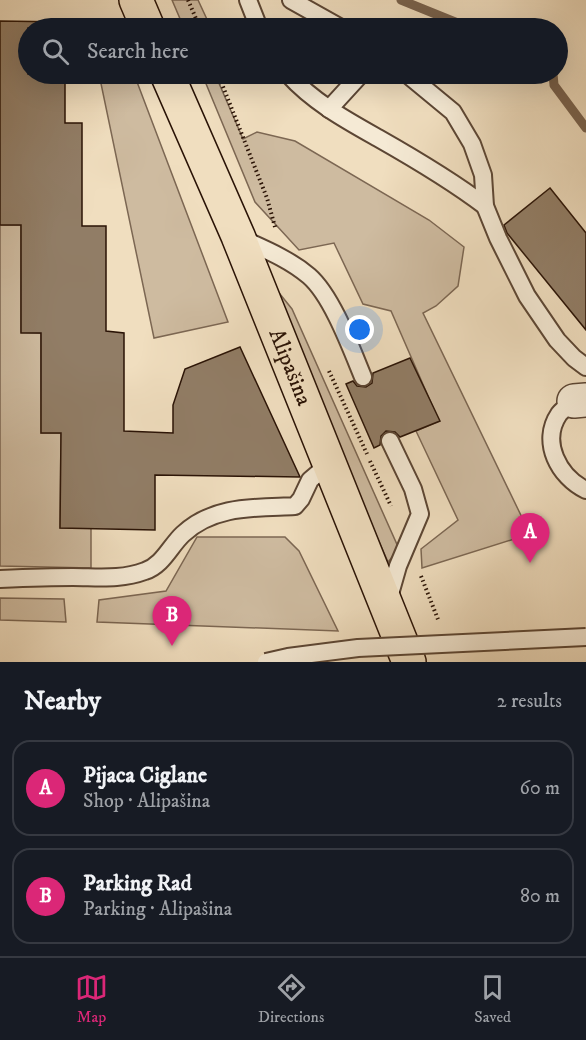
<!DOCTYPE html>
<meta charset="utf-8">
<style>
body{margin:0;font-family:"IM FELL DW Pica",serif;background:#20242c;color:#f1f3f6}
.you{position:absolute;left:360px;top:330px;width:21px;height:21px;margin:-15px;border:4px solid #fff;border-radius:50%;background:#1a73e8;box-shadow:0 0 0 9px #1a73e833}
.badge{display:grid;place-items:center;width:39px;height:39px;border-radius:50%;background:#db2777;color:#fff;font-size:20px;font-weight:700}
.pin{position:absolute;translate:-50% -50px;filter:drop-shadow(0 2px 3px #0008)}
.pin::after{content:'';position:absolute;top:32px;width:21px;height:18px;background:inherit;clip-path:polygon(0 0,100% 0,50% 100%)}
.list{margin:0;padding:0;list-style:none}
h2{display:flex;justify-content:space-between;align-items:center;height:78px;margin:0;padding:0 24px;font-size:26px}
h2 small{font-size:20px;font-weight:400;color:#9ea1a6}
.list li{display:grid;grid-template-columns:39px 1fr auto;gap:18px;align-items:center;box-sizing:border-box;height:96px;margin:0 12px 12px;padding:0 12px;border:2px solid #363941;border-radius:18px}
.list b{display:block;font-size:22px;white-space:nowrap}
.list p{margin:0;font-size:20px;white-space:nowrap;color:#9ea1a6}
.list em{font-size:20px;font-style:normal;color:#9ea1a6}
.icon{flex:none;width:33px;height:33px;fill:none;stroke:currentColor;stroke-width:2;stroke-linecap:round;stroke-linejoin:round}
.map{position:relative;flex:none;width:586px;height:662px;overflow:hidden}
.search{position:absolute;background:#171b24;box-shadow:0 6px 24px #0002;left:18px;right:18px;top:18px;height:66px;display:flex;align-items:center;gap:15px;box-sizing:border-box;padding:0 21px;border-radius:33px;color:#9ea1a6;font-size:22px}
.sheet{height:294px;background:#171b24}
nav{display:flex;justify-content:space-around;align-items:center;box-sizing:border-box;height:84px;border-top:2px solid #363941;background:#171b24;font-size:16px;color:#9ea1a6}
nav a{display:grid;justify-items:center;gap:3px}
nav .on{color:#db2777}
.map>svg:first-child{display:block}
</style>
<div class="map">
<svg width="586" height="662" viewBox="0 0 586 662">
<rect width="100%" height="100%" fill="#f0debf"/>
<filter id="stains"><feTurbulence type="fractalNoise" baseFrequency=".00333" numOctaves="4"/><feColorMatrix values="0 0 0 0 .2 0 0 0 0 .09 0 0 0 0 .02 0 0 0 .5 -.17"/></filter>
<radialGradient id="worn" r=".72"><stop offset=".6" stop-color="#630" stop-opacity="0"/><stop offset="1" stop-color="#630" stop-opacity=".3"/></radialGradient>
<g fill="#cebba0" stroke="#7c6753" stroke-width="1.5">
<polygon points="172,0 198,0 211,28 184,28"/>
<polygon points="99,74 134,74 228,322 154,338"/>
<polygon points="202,74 215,74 243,139 257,132 295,141 429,220 464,247 458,286 436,306 423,313 530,534 422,568 421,549 458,520 416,431 439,421 391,311 363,304 334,243 299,250 255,202"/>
<polygon points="0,225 21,225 21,332 41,333 41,433 61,433 60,528 91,528 91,568 0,566"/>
<polygon points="259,268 292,309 399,549 388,562"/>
<polygon points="197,537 285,537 299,551 338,631 97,622 99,600 166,591"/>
<polygon points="0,598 64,599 66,622 0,620"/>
</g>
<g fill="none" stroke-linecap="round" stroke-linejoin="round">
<g stroke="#79634f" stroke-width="9">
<polyline points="401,0 470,28"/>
<polyline points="553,74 554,85 586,128"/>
</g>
</g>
<g fill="#917d66" stroke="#2a1306" stroke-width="1.5">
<polygon points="0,21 65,22 65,28 28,28 28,74 65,74 65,123 82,123 82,226 106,226 106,331 124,333 124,431 173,433 173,405 185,369 240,347 300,477 155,475 155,530 60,528 61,433 41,433 41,333 21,333 21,225 0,225"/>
<polygon points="550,188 586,233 586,330 507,233 504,225"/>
<polygon points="410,358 440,421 400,437 395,432 386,431 381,436 380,445 374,448 346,384 353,381 357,386 366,387 372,383 373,373"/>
</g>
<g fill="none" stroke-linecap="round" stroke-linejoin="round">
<defs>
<g id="lane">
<polyline points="248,0 259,28"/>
<polyline points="291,0 341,28"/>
<path d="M 288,74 C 313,102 346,120 378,138 C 415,159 451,180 485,206"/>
<polyline points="407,74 453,112 472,144 483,175 485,206 498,238 527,296 557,340 574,358 586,367"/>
<polyline points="329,109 361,74"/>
<path d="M 240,238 C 264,249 289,259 309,276 C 332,296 351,348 363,377"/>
<path d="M 574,401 C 569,405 563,409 559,414 C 540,442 559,477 586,490"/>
<path d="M 0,579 C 24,578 49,577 73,577 C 98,577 121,580 145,571 C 163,565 170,546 183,534 C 214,505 256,508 295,506 L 301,499 L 310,480 L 330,463"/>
<polyline points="388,601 398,566 420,514 413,489 390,441"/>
</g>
<polyline id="street" points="574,401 586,400"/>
<g id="primary">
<polyline points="136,0 148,28"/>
<path id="s1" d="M 167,74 L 238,236 L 409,662"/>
</g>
</defs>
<use href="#lane" stroke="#5c4634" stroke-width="20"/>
<use href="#street" stroke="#5c4634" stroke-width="36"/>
<use href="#primary" stroke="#2a1306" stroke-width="36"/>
<g stroke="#2a1306" stroke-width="4" stroke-dasharray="1.5 3" stroke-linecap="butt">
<polyline points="188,0 200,28"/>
<polyline points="218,74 267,198 275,227"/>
<polyline points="329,371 367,454"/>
<polyline points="370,461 391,506"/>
<polyline points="421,576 439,622"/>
</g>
<use href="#lane" stroke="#f5ead5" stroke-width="16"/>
<use href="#street" stroke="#f5ead5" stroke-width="33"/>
<use href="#primary" stroke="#f0debf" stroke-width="33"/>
<defs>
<polyline id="lane-bridge" points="266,662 288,657 358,648 586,637"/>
</defs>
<use href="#lane-bridge" stroke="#5c4634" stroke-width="20" stroke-linecap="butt"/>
<use href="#lane-bridge" stroke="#f5ead5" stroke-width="16"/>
</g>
<g text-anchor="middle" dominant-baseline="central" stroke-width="4.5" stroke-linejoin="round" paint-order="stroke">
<g font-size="22" fill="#2a1306" stroke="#f5ead5">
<text stroke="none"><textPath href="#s1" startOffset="318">Alipašina</textPath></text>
</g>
</g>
<rect width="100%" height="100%" filter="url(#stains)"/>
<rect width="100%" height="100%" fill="url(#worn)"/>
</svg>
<div class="you"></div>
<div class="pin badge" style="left:530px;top:563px">A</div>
<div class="pin badge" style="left:172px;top:646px">B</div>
<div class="search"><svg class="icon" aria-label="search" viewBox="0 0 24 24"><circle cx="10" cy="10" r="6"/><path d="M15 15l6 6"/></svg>Search here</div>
</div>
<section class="sheet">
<h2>Nearby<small>2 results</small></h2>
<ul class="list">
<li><span class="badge">A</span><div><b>Pijaca Ciglane</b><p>Shop · Alipašina</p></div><em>60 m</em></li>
<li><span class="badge">B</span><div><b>Parking Rad</b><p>Parking · Alipašina</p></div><em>80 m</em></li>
</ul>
</section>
<nav>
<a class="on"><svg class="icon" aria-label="map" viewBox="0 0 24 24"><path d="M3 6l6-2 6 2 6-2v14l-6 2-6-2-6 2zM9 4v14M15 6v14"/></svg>Map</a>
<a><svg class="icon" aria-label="directions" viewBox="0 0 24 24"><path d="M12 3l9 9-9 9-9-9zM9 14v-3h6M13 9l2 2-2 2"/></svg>Directions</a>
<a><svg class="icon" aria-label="saved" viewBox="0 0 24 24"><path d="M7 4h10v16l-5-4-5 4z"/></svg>Saved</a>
</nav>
